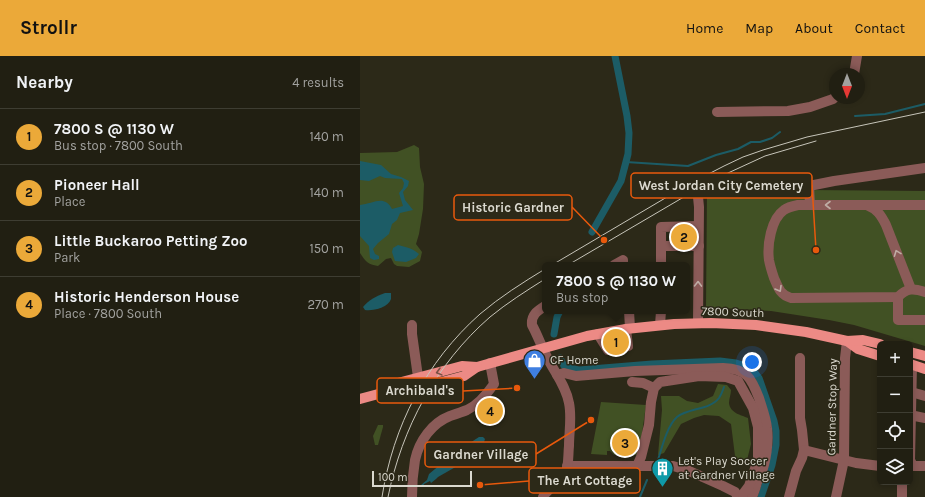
<!DOCTYPE html>
<meta charset="utf-8">
<style>
body{margin:0;font-family:Karla,sans-serif;background:#29271b;color:#f1f3f6}
.controls{position:absolute;right:12px;bottom:12px;display:grid;overflow:hidden;border-radius:6px;box-shadow:0 2px 6px #0003}
.controls button{width:36px;height:36px;display:grid;place-items:center;padding:0;border:0;border-bottom:1px solid #3e3d32;background:#211f12;color:#f1f3f6;font:20px sans-serif}
.compass{position:absolute;left:469px;top:12px;width:36px;height:36px;border-radius:50%;background:#211f12;box-shadow:0 2px 6px #0003;rotate:180deg}
.scale{position:absolute;left:12px;bottom:10px;width:100px;box-sizing:border-box;padding-left:4px;border:2px solid #dbd9cf;border-top:0;font-size:11px;line-height:14px;white-space:nowrap;color:#dbd9cf;-webkit-text-stroke:3px #2c2918;paint-order:stroke}
.you{position:absolute;left:392px;top:306px;width:14px;height:14px;margin:-10px;border:3px solid #fff;border-radius:50%;background:#1a73e8;box-shadow:0 0 0 6px #1a73e833}
.badge{display:grid;place-items:center;width:26px;height:26px;border-radius:50%;background:#eba939;color:#111;font-size:13px;font-weight:700}
.pin{position:absolute;translate:-50% -50%;border:2px solid #fff;box-shadow:0 1px 4px #0006}
.popup{position:absolute;left:182px;top:206px;width:148px;height:52px;box-sizing:border-box;display:grid;place-content:center;border-radius:6px;background:#211f12;filter:drop-shadow(0 1px 3px #0005);font-size:13px;white-space:nowrap;color:#a2a29f}
.popup b{font-size:15px;color:#f1f3f6}
.popup::after{content:'';position:absolute;left:50%;top:100%;margin-left:-8px;border:8px solid transparent;border-top-color:#211f12}
.list{margin:0;padding:0;list-style:none}
h2{display:flex;justify-content:space-between;align-items:center;height:52px;margin:0;padding:0 16px;font-size:17px}
h2 small{font-size:13px;font-weight:400;color:#a2a29f}
.list li{display:grid;grid-template-columns:26px 1fr auto;gap:12px;align-items:center;box-sizing:border-box;height:56px;padding:0 16px;border-top:1px solid #3e3d32}
.list b{display:block;font-size:15px;white-space:nowrap}
.list p{margin:0;font-size:13px;white-space:nowrap;color:#a2a29f}
.list em{font-size:13px;font-style:normal;color:#a2a29f}
.icon{flex:none;width:22px;height:22px;fill:none;stroke:currentColor;stroke-width:2;stroke-linecap:round;stroke-linejoin:round}
.map{position:relative;flex:none;width:565px;height:441px;overflow:hidden}
header{display:flex;align-items:center;gap:24px;box-sizing:border-box;height:56px;padding:0 20px;background:#eba939;color:#111}
header strong{font-size:19px}
nav{display:flex;gap:22px;margin-inline-start:auto;font-size:14px}
main{display:flex}
aside{flex:1;background:#211f12}
.map>svg:first-child{display:block}
</style>
<header>
<strong>Strollr</strong>
<nav><a>Home</a><a>Map</a><a>About</a><a>Contact</a></nav>
</header>
<main>
<aside>
<h2>Nearby<small>4 results</small></h2>
<ul class="list">
<li><span class="badge">1</span><div><b>7800 S @ 1130 W</b><p>Bus stop · 7800 South</p></div><em>140 m</em></li>
<li><span class="badge">2</span><div><b>Pioneer Hall</b><p>Place</p></div><em>140 m</em></li>
<li><span class="badge">3</span><div><b>Little Buckaroo Petting Zoo</b><p>Park</p></div><em>150 m</em></li>
<li><span class="badge">4</span><div><b>Historic Henderson House</b><p>Place · 7800 South</p></div><em>270 m</em></li>
</ul>
</aside>
<div class="map">
<svg width="565" height="441" viewBox="0 0 565 441">
<rect width="100%" height="100%" fill="#2c2918"/>
<g fill="#415124">
<path d="M 54,89 L 59,92 L 60,111 L 64,128 L 63,153 L 59,178 L 56,188 L 62,196 L 60,205 L 49,211 L 37,210 L 34,208 L 31,202 L 26,203 L 18,210 C 7,208 6,206 0,197 L 0,97 L 37,96 Z"/>
<polygon points="448,134 565,135 565,290 494,269 469,264 411,255 346,251 347,136"/>
<path d="M 358,328 L 367,329 L 371,334 C 371,338 369,343 369,347 C 370,357 381,359 388,362 L 391,388 L 387,404 L 376,408 L 371,368 L 359,360 L 344,359 L 334,362 L 321,368 L 304,397 L 298,399 L 302,354 L 301,340 L 319,340 L 327,345 L 338,347 L 353,340 Z"/>
<polygon points="241,346 286,349 279,399 254,399 250,395 247,395 247,399 231,398"/>
<polygon points="18,369 23,369 23,371 18,389 15,389 13,380"/>
</g>
<g fill="#1c5c66">
<path d="M 0,105 L 21,109 L 31,118 L 41,121 L 49,125 L 48,130 L 43,136 L 45,144 L 53,154 L 40,157 L 37,164 L 32,168 L 29,178 L 18,187 L 13,193 L 15,198 L 19,200 L 19,203 L 14,204 L 10,202 L 9,190 L 0,180 L 0,149 C 13,148 24,138 32,153 L 43,150 L 39,137 L 43,132 L 44,127 L 42,123 L 25,122 L 20,120 L 9,125 L 0,124 Z"/>
<path d="M 38,189 C 46,191 52,192 59,198 L 56,202 L 46,206 L 35,205 L 32,196 L 33,192 Z"/>
<path d="M 25,237 L 31,237 C 31,239 31,241 31,243 C 28,252 13,255 5,254 L 3,251 C 9,244 16,240 25,237 Z"/>
<polygon points="119,381 123,381 125,383 124,386 105,397 104,404 99,409 78,421 76,423 71,427 70,425 64,428 63,431 61,431 61,429 67,424 69,418 81,408 82,408 87,405 86,403 91,403 102,392"/>
</g>
<g fill="none" stroke-linecap="round" stroke-linejoin="round">
<g stroke="#1c5c66" stroke-width="2">
<polyline points="495,60 525,58 565,48"/>
<polyline points="266,106 328,110 356,99 378,93 391,86 400,86 412,82 420,76"/>
<path d="M 298,404 C 302,391 307,370 317,361 C 328,352 350,354 359,342 C 361,339 363,334 364,331"/>
<polyline points="280,441 287,424"/>
</g>
<g stroke="#1c5c66" stroke-width="7">
<polyline points="232,176 261,125 268,98 269,77 267,60 255,0"/>
<polyline points="194,278 197,261 200,255"/>
<polyline points="200,302 204,310 209,312 219,314 292,308 360,305 376,307 389,311 393,314 399,322 414,365 416,375 416,389 412,409 401,441"/>
</g>
<g stroke="#8b5b58" stroke-width="10">
<polyline points="494,18 497,0"/>
<polyline points="357,56 428,55 450,51 473,43 475,41"/>
<polyline points="338,141 339,151 338,267"/>
<polyline points="450,149 449,130 474,125 565,112"/>
<path d="M 507,149 C 517,153 521,159 526,169 L 551,233"/>
<path d="M 565,149 L 438,149 C 433,150 428,151 424,154 C 411,163 407,189 409,204 C 410,210 412,216 414,222 C 418,231 420,239 431,242 L 538,241 C 547,232 553,232 565,236"/>
<polyline points="301,190 339,190"/>
<polyline points="254,209 263,204 263,209"/>
<polyline points="301,209 301,171 338,170"/>
<polyline points="538,241 538,264 565,264"/>
<polyline points="269,255 270,272"/>
<polyline points="52,269 52,278 58,321"/>
<polyline points="300,269 301,255"/>
<polyline points="238,278 248,294 268,290 266,273"/>
<polyline points="440,302 440,362 442,374 444,394"/>
<polyline points="552,309 550,404 553,410 565,410"/>
<path d="M 197,319 L 204,317 L 216,320 L 275,315 L 363,312 C 387,313 391,321 399,342 C 402,352 406,362 407,372 C 409,385 406,406 401,418 C 400,421 399,424 397,426 C 396,431 394,436 392,441"/>
<polyline points="272,326 283,327 294,332"/>
<polyline points="551,336 565,340"/>
<polyline points="550,359 565,362"/>
<polyline points="207,410 313,410 327,414 363,430 375,436 378,441"/>
<polyline points="277,410 281,401 289,369 291,346 294,332 300,326 339,320 366,321 378,325 393,352 398,371 398,404 389,430 383,438"/>
<polyline points="542,426 542,441"/>
<path d="M 52,441 C 52,429 53,416 55,404 C 59,385 72,367 90,360 C 96,358 102,356 107,354 C 118,349 127,338 134,328 L 130,307"/>
<path d="M 183,441 C 188,430 200,430 205,420 C 209,411 208,399 209,390 C 209,376 212,361 209,347 C 206,330 195,317 188,303 C 182,292 178,280 172,269 C 171,259 177,255 185,250"/>
<polyline points="429,441 436,415 442,402 444,394 496,407 520,410"/>
<polyline points="476,441 484,404 485,302 487,285"/>
</g>
<g stroke="#ec8a85" stroke-width="10">
<polyline points="487,285 498,293 520,300"/>
<polyline points="550,296 565,300"/>
<polyline points="550,308 565,313"/>
<polyline points="22,337 34,328 102,310 117,311 227,280 266,273 314,268 351,267 396,269 446,276 487,285 503,284 520,288"/>
<polyline points="0,343 22,337 37,338 104,320 117,311"/>
</g>
<g stroke="#c7c5ba" stroke-width="1">
<polyline points="192,209 329,128 364,110 383,101 403,94 447,81 565,56"/>
<polyline points="208,209 334,135 368,117 405,100 456,85"/>
<path d="M 22,441 C 33,370 66,306 120,258 C 140,241 162,227 185,213"/>
<path d="M 28,441 C 42,372 76,308 130,261 C 147,247 166,235 185,223"/>
</g>
</g>
<defs><path id="oneway-chevron" d="M-2-3.5L2.5 0L-2 3.5" fill="none" stroke-width="1.6" stroke-linecap="round" stroke-linejoin="round"/></defs>
<g stroke="#bfada5">
<use href="#oneway-chevron" transform="translate(468 149) rotate(180)"/>
<use href="#oneway-chevron" transform="translate(537 197) rotate(-111)"/>
<use href="#oneway-chevron" transform="translate(338 228) rotate(-89)"/>
<use href="#oneway-chevron" transform="translate(419 233) rotate(60)"/>
</g>
<use stroke="#795044" href="#oneway-chevron" transform="translate(79 316) rotate(165)"/>
<defs>
<symbol id="shop-pin" viewBox="-11 -11 22 30"><path d="M0 17L-7.5 6A9.5 9.5 0 1 1 7.5 6Z" fill="#3f7fe0" stroke="#2c2918"/><path d="M-5-2.5h2.3a2.7 3.5 0 0 1 5.4 0H5L5.5 6h-11ZM-1.5-2.5h3a1.5 2.3 0 0 0-3 0Z" fill="#fff"/></symbol>
<symbol id="building-pin" viewBox="-11 -11 22 30"><path d="M0 17L-7.5 6A9.5 9.5 0 1 1 7.5 6Z" fill="#0f9aa8" stroke="#2c2918"/><path d="M-4-6H4V6H1V3H-1V6H-4ZM-2.5-4.3h1.7v1.8h-1.7ZM.8-4.3h1.7v1.8H.8ZM-2.5-1h1.7V.8h-1.7ZM.8-1h1.7V.8H.8Z" fill="#fff"/></symbol>
</defs>
<g fill-rule="evenodd">
<use href="#shop-pin" x="162" y="292" width="25" height="34"/>
<use href="#building-pin" x="290" y="400" width="25" height="34"/>
</g>
<g text-anchor="middle" dominant-baseline="central" stroke-width="3" stroke-linejoin="round" paint-order="stroke">
<g font-size="12" fill="#dbd9cf" stroke="#2c2918">
<text transform="translate(373 256) rotate(2)">7800 South</text>
<text transform="translate(472 351) rotate(-89)">Gardner Stop Way</text>
</g>
<g font-size="12" fill="#dbd9cf" stroke="#2c2918" text-anchor="start">
<text x="190" y="304">CF Home</text>
<text x="318" y="405">Let's Play Soccer<tspan x="318" dy="14">at Gardner Village</tspan></text>
</g>
</g>
<path fill="none" stroke="#e8590c" stroke-width="1.5" d="M456 194L452 129M244 184L212 151M157 332L103 335M231 364L176 398M120 429L169 425"/>
<g fill="#e8590c" stroke="#2c2918" stroke-width="1.5">
<circle cx="456" cy="194" r="4"/>
<circle cx="244" cy="184" r="4"/>
<circle cx="157" cy="332" r="4"/>
<circle cx="231" cy="364" r="4"/>
<circle cx="120" cy="429" r="4"/>
</g>
<g fill="#2c2918" stroke="#e8590c" stroke-width="1.5">
<rect x="271" y="117" width="181" height="25" rx="4"/>
<rect x="94" y="139" width="118" height="25" rx="4"/>
<rect x="17" y="322" width="86" height="25" rx="4"/>
<rect x="65" y="386" width="111" height="25" rx="4"/>
<rect x="169" y="412" width="111" height="25" rx="4"/>
</g>
<g font-size="13" text-anchor="middle" font-weight="bold" fill="#dbd9cf">
<text x="361" y="134">West Jordan City Cemetery</text>
<text x="153" y="156">Historic Gardner</text>
<text x="60" y="339">Archibald's</text>
<text x="121" y="403">Gardner Village</text>
<text x="225" y="429">The Art Cottage</text>
</g>
</svg>
<div class="controls">
<button>+</button>
<button>−</button>
<button><svg class="icon" aria-label="locate" viewBox="0 0 24 24"><circle cx="12" cy="12" r="6"/><path d="M12 2v4M12 18v4M2 12h4M18 12h4"/></svg></button>
<button><svg class="icon" aria-label="layers" viewBox="0 0 24 24"><path d="M12 4l9 5-9 5-9-5zM3 14l9 5 9-5"/></svg></button>
</div>
<svg class="compass" viewBox="-18 -18 36 36"><path d="M0-13l5 13h-10z" fill="#e53935"/><path d="M0 13l5-13h-10z" fill="#a2a29f"/></svg>
<div class="scale">100 m</div>
<div class="you"></div>
<div class="pin badge" style="left:256px;top:286px">1</div>
<div class="popup"><b>7800 S @ 1130 W</b>Bus stop</div>
<div class="pin badge" style="left:324px;top:181px">2</div>
<div class="pin badge" style="left:265px;top:387px">3</div>
<div class="pin badge" style="left:130px;top:355px">4</div>
</div>
</main>
